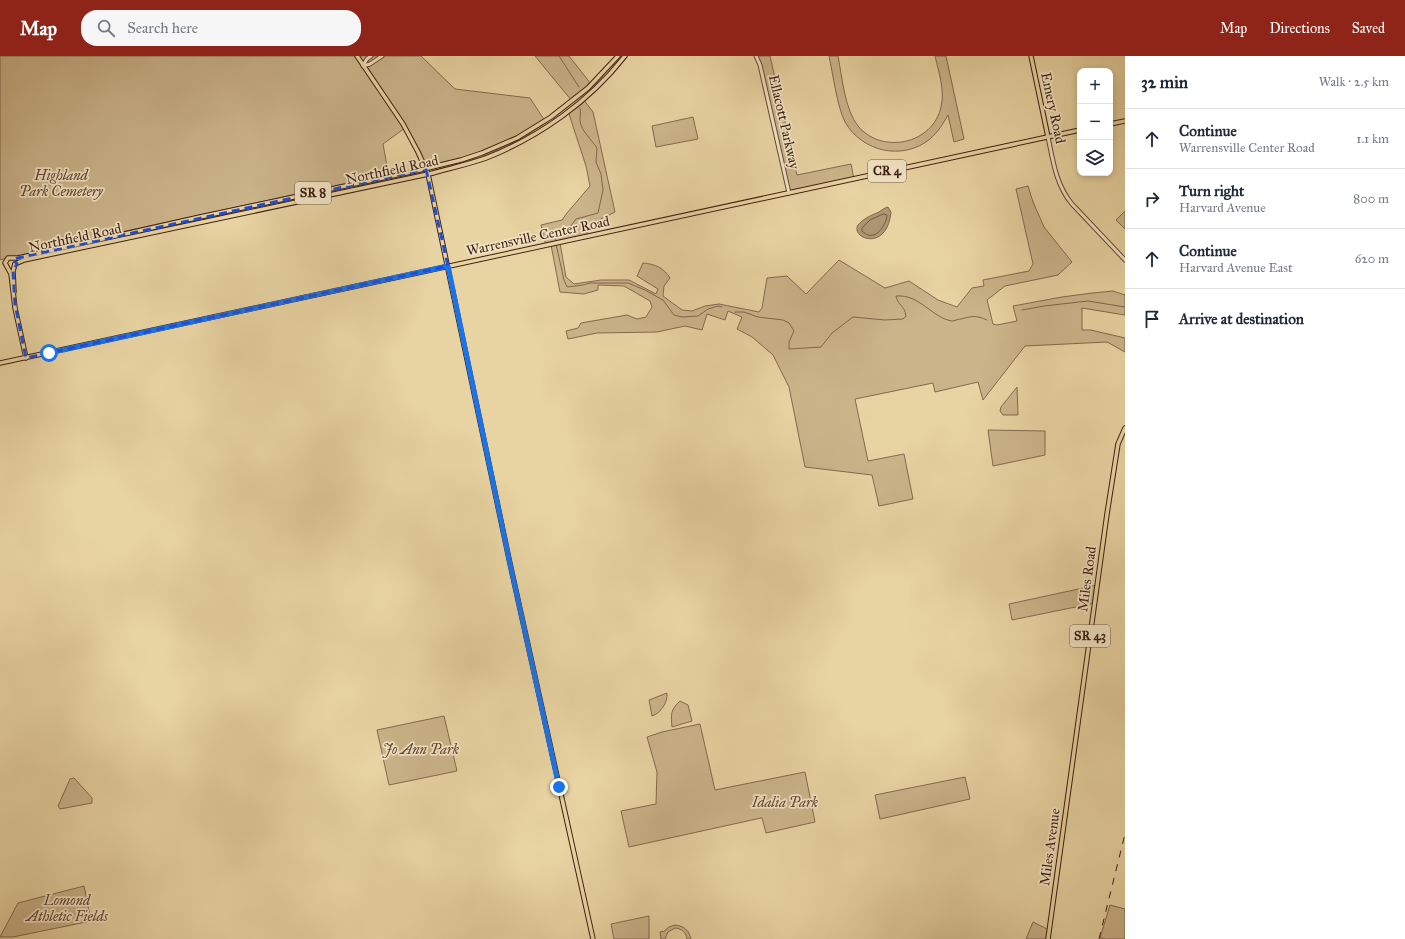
<!DOCTYPE html>
<meta charset="utf-8">
<style>
body{margin:0;font-family:"IM FELL Great Primer",serif;background:#f6f6f7;color:#1f2937}
.controls{position:absolute;right:12px;top:12px;display:grid;overflow:hidden;border-radius:8px;box-shadow:0 2px 6px #0003}
.controls button{width:36px;height:36px;display:grid;place-items:center;padding:0;border:0;border-bottom:1px solid #e0e1e3;background:#fff;color:#1f2937;font:20px sans-serif}
.stop{position:absolute;width:12px;height:12px;margin:-9px;border:3px solid #1a73e8;border-radius:50%;background:#fff}
.stop.end{background:#1a73e8;border-color:#fff;box-shadow:0 1px 4px #0008}
.list{margin:0;padding:0;list-style:none}
h2{display:flex;justify-content:space-between;align-items:center;height:52px;margin:0;padding:0 16px;font-size:17px}
h2 small{font-size:13px;font-weight:400;color:#747a83}
.list li{display:grid;grid-template-columns:26px 1fr auto;gap:12px;align-items:center;box-sizing:border-box;height:60px;padding:0 16px;border-top:1px solid #e0e1e3}
.list b{display:block;font-size:15px;white-space:nowrap}
.list p{margin:0;font-size:13px;white-space:nowrap;color:#747a83}
.list em{font-size:13px;font-style:normal;color:#747a83}
.icon{flex:none;width:22px;height:22px;fill:none;stroke:currentColor;stroke-width:2;stroke-linecap:round;stroke-linejoin:round}
.map{position:relative;flex:none;width:1125px;height:883px;overflow:hidden}
header{display:flex;align-items:center;gap:24px;box-sizing:border-box;height:56px;padding:0 20px;background:#8f2418;color:#fff}
header strong{font-size:19px}
nav{display:flex;gap:22px;margin-inline-start:auto;font-size:14px}
.search{width:280px;height:36px;background:#f6f6f7;display:flex;align-items:center;gap:10px;box-sizing:border-box;padding:0 14px;border-radius:16px;color:#747a83;font-size:15px}
main{display:flex}
aside{flex:1;background:#fff}
.map>svg:first-child{display:block}
</style>
<header>
<strong>Map</strong>
<div class="search"><svg class="icon" aria-label="search" viewBox="0 0 24 24"><circle cx="10" cy="10" r="6"/><path d="M15 15l6 6"/></svg>Search here</div>
<nav><a>Map</a><a>Directions</a><a>Saved</a></nav>
</header>
<main>
<div class="map">
<svg width="1125" height="883" viewBox="0 0 1125 883">
<rect width="100%" height="100%" fill="#e8d3a2"/>
<filter id="stains"><feTurbulence type="fractalNoise" baseFrequency=".005" numOctaves="4"/><feColorMatrix values="0 0 0 0 .2 0 0 0 0 .09 0 0 0 0 .02 0 0 0 .5 -.17"/></filter>
<radialGradient id="worn" r=".72"><stop offset=".6" stop-color="#630" stop-opacity="0"/><stop offset="1" stop-color="#630" stop-opacity=".3"/></radialGradient>
<g fill="#cbb48a" stroke="#84694e">
<polygon points="0,0 421,0 455,33 530,42 545,65 534,72 482,97 426,113 405,72 383,88 389,121 347,131 347,133 281,148 280,146 281,146 343,132 343,128 89,183 17,202 9,201 0,204"/>
<polygon points="535,0 569,0 591,28 572,45"/>
<polygon points="756,0 770,0 797,119 851,108 854,123 789,137 760,9"/>
<path d="M 829,0 L 838,0 C 842,21 845,54 858,70 C 882,99 933,88 941,51 C 945,35 939,17 935,0 L 946,0 L 964,83 L 954,86 L 948,59 C 943,68 938,76 930,83 C 903,105 862,96 845,66 C 837,50 833,18 829,0 Z"/>
<path d="M 583,43 L 593,56 L 615,156 L 589,169 L 586,181 L 560,187 L 566,221 L 574,228 L 601,224 L 629,224 L 656,238 L 658,233 L 637,220 L 643,207 C 655,208 664,212 670,222 L 664,230 L 663,240 L 682,254 L 692,255 L 705,250 L 719,248 L 759,256 L 762,252 L 767,222 L 787,220 L 806,238 L 839,204 L 885,232 L 909,225 L 938,244 L 957,251 L 972,232 L 984,230 L 983,224 L 1029,215 L 1033,208 L 1016,133 L 1028,130 L 1033,146 L 1044,171 L 1072,206 L 1058,219 L 1005,230 L 987,244 L 993,268 L 997,269 L 1017,265 L 1013,250 L 1062,241 L 1092,237 L 1113,235 L 1125,239 L 1125,259 L 1082,252 L 1082,274 L 1091,274 L 1125,282 L 1125,296 L 1107,286 L 1025,290 L 983,344 L 978,326 L 935,336 L 933,327 L 855,343 L 868,405 L 904,398 L 913,443 L 879,450 L 872,419 L 805,411 L 789,331 L 773,299 L 752,281 L 737,273 L 742,261 L 728,255 L 725,264 L 707,258 L 702,274 L 685,270 L 657,276 L 597,277 L 568,283 L 566,275 L 578,272 L 581,267 L 627,259 L 637,263 L 646,261 L 652,251 L 650,245 L 624,230 L 598,229 L 598,234 L 584,238 L 560,236 L 551,189 L 546,190 L 541,169 L 562,164 L 567,157 L 590,130 L 586,110 L 568,55 Z"/>
<polygon points="693,61 698,83 656,91 652,70"/>
<polygon points="547,66 521,83 489,98 456,109 433,115 461,107 497,93 525,79"/>
<polygon points="427,114 388,125 354,131 355,130"/>
<polygon points="272,147 274,148 273,150 204,164 203,162"/>
<polygon points="1125,155 1125,173 1116,164"/>
<polygon points="148,174 149,176 66,194 75,191"/>
<polygon points="1017,331 1018,359 1003,359 1000,355 1001,351"/>
<polygon points="988,374 1045,375 1045,399 993,410"/>
<polygon points="1097,529 1095,547 1012,564 1009,548"/>
<path d="M 667,637 C 668,646 661,657 652,660 L 649,644 Z"/>
<path d="M 680,645 L 688,649 L 692,665 L 672,671 C 671,659 670,654 680,645 Z"/>
<polygon points="444,660 457,715 389,729 377,674"/>
<polygon points="700,668 715,734 805,716 815,766 766,777 762,762 761,762 629,791 621,755 656,748 657,716 647,681 662,676"/>
<polygon points="965,721 970,743 880,763 875,739"/>
<polygon points="74,722 92,742 92,747 60,753 58,750 70,723"/>
<polygon points="84,830 91,865 13,881 0,881 18,847"/>
<polygon points="1110,849 1125,853 1125,883 1105,883 1100,882"/>
<polygon points="649,860 649,883 614,883 611,868"/>
<polygon points="1033,866 1049,874 1048,883 1026,883"/>
<path d="M 675,869 C 684,870 689,874 691,883 L 687,883 C 686,876 682,873 675,872 L 668,876 L 665,883 L 661,883 L 660,876 L 663,875 L 663,876 L 669,871 Z"/>
</g>
<path fill="#ae9571" stroke="#81654b" d="M 888,151 L 891,156 C 887,197 850,182 858,169 C 864,162 872,159 879,156 C 882,154 884,152 888,151 Z"/>
<g fill="none" stroke-linecap="round" stroke-linejoin="round">
<path stroke="#765a42" stroke-width="1" d="M 884,158 L 887,159 C 887,167 878,182 868,179 C 867,179 863,176 862,175 L 862,172 L 870,164 Z"/>
<g stroke="#81654b" stroke-width="1">
<polyline points="559,0 579,31"/>
<path d="M 556,185 L 555,182 L 558,177 L 570,171 L 576,163 L 598,157 L 603,134 L 601,118 L 596,106 L 597,92 C 591,83 582,76 580,65 C 580,60 581,57 580,52"/>
<polyline points="556,188 564,224 567,231 583,229 590,227 628,227 645,234 663,244 674,259 682,261 698,260 708,253 718,250 722,251"/>
<polyline points="1022,254 1044,250 1088,245 1125,251"/>
<path d="M 735,256 L 744,256 L 758,261 L 783,264 L 789,267 L 794,275 L 789,286 L 789,293 L 821,291 L 832,277 L 853,261 L 885,264 L 903,263 L 906,260 C 905,250 897,248 896,240 C 920,238 932,262 952,265 C 954,265 958,263 961,263 C 972,260 976,259 987,264"/>
</g>
<defs>
<g id="minor">
<polyline points="756,0 760,9 789,137"/>
<polyline points="363,9 367,3 371,0"/>
<polyline points="363,10 370,8 382,0"/>
<path d="M 1048,81 C 1053,105 1056,129 1072,148 L 1125,204"/>
</g>
<g id="major">
<polyline points="357,0 403,68 418,96 428,118 509,503 593,883"/>
<polyline points="1031,0 1048,81"/>
<polyline points="1110,68 1125,65"/>
<path d="M 15,208 L 24,204 L 433,117 C 451,112 469,108 486,102 C 539,81 589,46 625,0"/>
<polyline points="14,236 13,215 15,208"/>
<polyline points="26,302 15,252 11,218 5,207 8,202 18,202 200,161 420,114 461,104 482,97 517,82 551,61 588,32 618,0"/>
<polyline points="0,307 1080,74"/>
<polyline points="1048,883 1107,458 1118,388 1125,372"/>
</g>
</defs>
<use href="#minor" stroke="#684b36" stroke-width="5"/>
<use href="#major" stroke="#3d1e12" stroke-width="5.5"/>
<use href="#minor" stroke="#f0e2c3" stroke-width="3"/>
<use href="#major" stroke="#e8d3a2" stroke-width="3.5"/>
<polyline stroke="#3d1e12" stroke-width="1" stroke-dasharray="7 7" stroke-linecap="butt" points="1099,883 1125,778"/>
</g>
<g fill="none" stroke-linecap="round" stroke-linejoin="round">
<polyline stroke="#1a73e8" stroke-width="5" points="49,297 448,210 509,503 559,731"/>
</g>
<path fill="none" stroke="#1d4ed8" stroke-width="3" stroke-dasharray="8 5" stroke-linejoin="round" d="M 426,113 L 448,210 L 26,302 L 15,248 L 13,215 L 17,208 L 13,203 Z"/>
<g text-anchor="middle" dominant-baseline="central" stroke-width="3.5" stroke-linejoin="round" paint-order="stroke">
<g fill="#f0e2c3" stroke="#735947" stroke-width="1">
<rect x="868" y="104" width="38" height="22" rx="3"/>
<rect x="295" y="126" width="36" height="22" rx="3"/>
<rect x="1070" y="569" width="40" height="22" rx="3"/>
</g>
<g font-size="13" font-weight="bold" fill="#3d1e12">
<text x="887" y="115">CR 4</text>
<text x="313" y="137">SR 8</text>
<text x="1090" y="580">SR 43</text>
</g>
<g font-size="14" fill="#3d1e12" stroke="#f0e2c3">
<text transform="translate(1053 52) rotate(78)">Emery Road</text>
<text transform="translate(784 66) rotate(77)">Ellacott Parkway</text>
<text transform="translate(392 114) rotate(-12)">Northfield Road</text>
<text transform="translate(538 180) rotate(-12)">Warrensville Center Road</text>
<text transform="translate(75 182) rotate(-12)">Northfield Road</text>
<text transform="translate(1087 523) rotate(-82)">Miles Road</text>
<text transform="translate(1050 791) rotate(-82)">Miles Avenue</text>
</g>
<g font-size="14" font-style="italic" fill="#604430" stroke="#f0e2c3">
<text x="61" y="119">Highland<tspan x="61" dy="16">Park Cemetery</tspan></text>
<text x="421" y="693">Jo Ann Park</text>
<text x="785" y="746">Idalia Park</text>
<text x="67" y="844">Lomond<tspan x="67" dy="16">Athletic Fields</tspan></text>
</g>
</g>
<rect width="100%" height="100%" filter="url(#stains)"/>
<rect width="100%" height="100%" fill="url(#worn)"/>
</svg>
<div class="controls">
<button>+</button>
<button>−</button>
<button><svg class="icon" aria-label="layers" viewBox="0 0 24 24"><path d="M12 4l9 5-9 5-9-5zM3 14l9 5 9-5"/></svg></button>
</div>
<div class="stop" style="left:49px;top:297px"></div>
<div class="stop end" style="left:559px;top:731px"></div>
</div>
<aside>
<h2>32 min<small>Walk · 2.5 km</small></h2>
<ul class="list">
<li><svg class="icon" aria-label="ahead" viewBox="0 0 24 24"><path d="M12 20V5M6 11l6-6 6 6"/></svg><div><b>Continue</b><p>Warrensville Center Road</p></div><em>1.1 km</em></li>
<li><svg class="icon" aria-label="right" viewBox="0 0 24 24"><path d="M7 20v-9h11M14 6l5 5-5 5"/></svg><div><b>Turn right</b><p>Harvard Avenue</p></div><em>800 m</em></li>
<li><svg class="icon" aria-label="ahead" viewBox="0 0 24 24"><path d="M12 20V5M6 11l6-6 6 6"/></svg><div><b>Continue</b><p>Harvard Avenue East</p></div><em>620 m</em></li>
<li><svg class="icon" aria-label="arrive" viewBox="0 0 24 24"><path d="M6 21V4h12l-3 4 3 4H6"/></svg><div><b>Arrive at destination</b></div></li>
</ul>
</aside>
</main>
